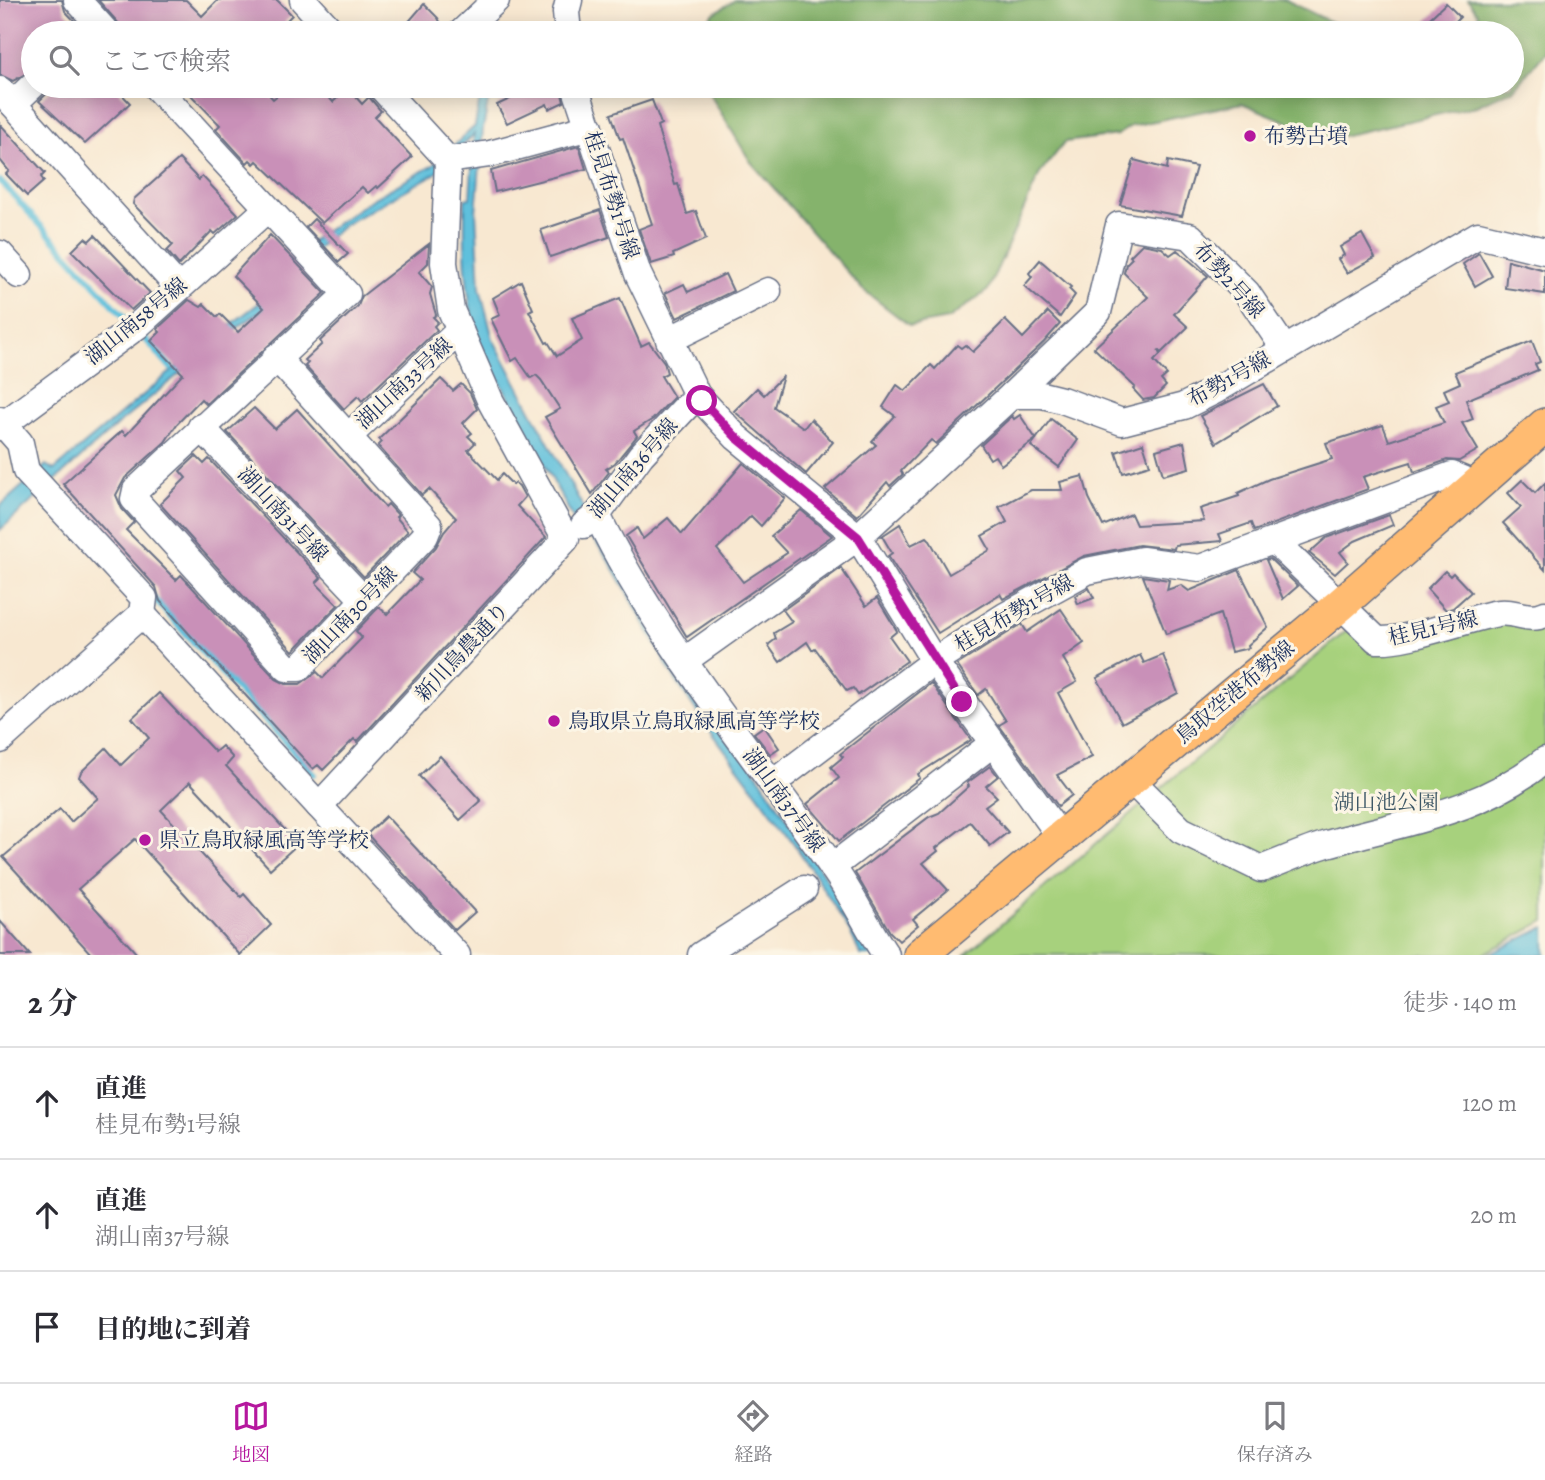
<!DOCTYPE html>
<html lang="ja">
<meta charset="utf-8">
<style>
body{margin:0;font-family:Alegreya,"Noto Serif JP",serif;background:#f2f2f3;color:#2b2b33}
.stop{position:absolute;width:21px;height:21px;margin:-16px;border:5px solid #b5179e;border-radius:50%;background:#fff}
.stop.end{background:#b5179e;border-color:#fff;box-shadow:0 2px 7px #0008}
.list{margin:0;padding:0;list-style:none}
h2{display:flex;justify-content:space-between;align-items:center;height:91px;margin:0;padding:0 28px;font-size:30px}
h2 small{font-size:23px;font-weight:400;color:#7c7c81}
.list li{display:grid;grid-template-columns:46px 1fr auto;gap:21px;align-items:center;box-sizing:border-box;height:112px;padding:0 28px;border-top:2px solid #e1e1e2}
.list b{display:block;font-size:26px;white-space:nowrap}
.list p{margin:0;font-size:23px;white-space:nowrap;color:#7c7c81}
.list em{font-size:23px;font-style:normal;color:#7c7c81}
.icon{flex:none;width:38px;height:38px;fill:none;stroke:currentColor;stroke-width:2;stroke-linecap:round;stroke-linejoin:round}
.map{position:relative;flex:none;width:1545px;height:955px;overflow:hidden}
.search{position:absolute;background:#fff;box-shadow:0 4px 18px #0003;left:21px;right:21px;top:21px;height:77px;display:flex;align-items:center;gap:18px;box-sizing:border-box;padding:0 24px;border-radius:38px;color:#7c7c81;font-size:26px}
.sheet{height:427px;background:#fff}
nav{display:flex;justify-content:space-around;align-items:center;box-sizing:border-box;height:98px;border-top:2px solid #e1e1e2;background:#fff;font-size:19px;color:#7c7c81}
nav a{display:grid;justify-items:center;gap:4px}
nav .on{color:#b5179e}
.map>svg:first-child{display:block}
</style>
<div class="map">
<svg width="1545" height="955" viewBox="0 0 1545 955">
<rect width="100%" height="100%" fill="#fcf5e5"/>
<filter id="ink" filterUnits="userSpaceOnUse"><feTurbulence type="fractalNoise" baseFrequency=".0143" numOctaves="2"/><feDisplacementMap in="SourceGraphic" scale="14" xChannelSelector="R" yChannelSelector="G"/><feConvolveMatrix kernelMatrix="1 2 1 2 8 2 1 2 1" color-interpolation-filters="sRGB"/></filter>
<filter id="wash" filterUnits="userSpaceOnUse"><feTurbulence type="fractalNoise" baseFrequency=".00686" numOctaves="4" result="noise"/><feDisplacementMap in="SourceGraphic" scale="28" xChannelSelector="R" yChannelSelector="G"/><feGaussianBlur stdDeviation="1.57" result="paint"/><feColorMatrix in="noise" values="0 0 0 0 0 0 0 0 0 0 0 0 0 0 0 0 0 1.4 0 .05"/><feComposite in="paint" operator="in"/></filter>
<g filter="url(#wash)">
<rect width="100%" height="100%" fill="#f8e8d1"/>
<polygon fill="#a7d17d" stroke="#61806e" stroke-width="2" points="1502,623 1545,624 1545,921 1482,955 965,955 1352,626 1373,647"/>
<g fill="#85b36c" stroke="#507165" stroke-width="2">
<polygon points="735,0 1286,0 1353,33 698,33 713,14"/>
<polygon points="1468,0 1545,0 1545,52 1514,89 1476,106 1328,139 1242,103 1131,126 1117,135 1065,142 1039,175 988,290 948,319 910,326 862,289 750,161 705,86 1512,86 1512,33 1478,33 1478,14"/>
</g>
<g fill="#5ec0dc" stroke="#3c789d" stroke-width="2">
<path d="M 482,86 L 491,86 L 483,129 L 476,212 L 480,288 L 493,339 L 584,509 L 876,955 L 860,955 C 852,931 837,911 824,890 C 780,817 723,753 676,681 C 646,635 615,552 574,520 L 479,342 C 464,294 464,249 465,199 L 470,198 L 474,134 L 436,173 L 344,225 L 322,244 L 265,308 L 222,339 L 117,425 L 0,530 L 0,506 L 46,465 L 54,470 L 192,354 L 263,300 L 314,239 L 372,199 L 432,166 L 475,126 Z"/>
<polygon points="1545,927 1545,955 1488,955"/>
</g>
<g fill="none" stroke-linecap="round" stroke-linejoin="round">
<g stroke="#5ec0dc" stroke-width="6">
<polyline points="0,181 131,324"/>
<polyline points="139,332 171,368"/>
<polyline points="154,599 314,774"/>
</g>
</g>
<g id="blocks">
<g fill="#c990b8">
<polygon points="0,0 62,0 65,11 86,33 33,33 33,70 13,81 0,75"/>
<polygon points="98,0 186,0 202,16 218,0 277,0 292,15 285,22 295,33 127,33"/>
<polygon points="1446,3 1460,17 1455,22 1465,33 1414,33"/>
<polygon points="424,4 438,18 446,33 399,33"/>
<polygon points="55,86 114,86 130,103 85,144 39,101"/>
<polygon points="199,86 261,86 273,99 289,86 319,86 333,102 348,88 362,104 369,97 381,111 375,117 412,157 378,188 376,186 368,193 362,187 322,223 257,161 254,164 250,160 247,163 216,129 220,125 190,94"/>
<polygon points="522,86 560,86 564,102 549,109 547,104 507,123 497,105 510,99 507,93"/>
<polygon points="652,100 661,124 657,126 675,185 678,184 687,214 696,211 706,239 673,254 674,257 651,264 639,229 652,224 623,138 620,139 611,114"/>
<polygon points="0,124 45,173 41,177 44,181 27,196 6,174 9,171 0,160"/>
<polygon points="579,146 586,169 495,192 491,171"/>
<polygon points="179,159 199,180 202,176 238,214 215,234 212,231 179,265 167,251 173,245 133,204 134,199"/>
<polygon points="1134,160 1167,169 1168,161 1196,167 1182,216 1120,205"/>
<polygon points="600,210 609,237 550,257 541,230"/>
<polygon points="314,219 348,254 339,262 306,227"/>
<polygon points="1362,234 1375,258 1347,273 1338,259 1344,255 1340,247"/>
<polygon points="95,235 150,293 131,310 72,251 85,238 89,241"/>
<polygon points="270,235 325,293 206,404 201,399 177,424 165,442 125,478 116,495 122,509 134,522 126,530 176,580 181,575 276,679 286,684 300,684 317,672 323,678 362,638 356,631 379,607 387,614 420,580 412,573 436,547 444,532 456,518 429,489 422,495 378,446 382,442 379,439 441,379 453,391 461,384 470,393 477,409 463,423 472,433 468,436 475,443 468,450 497,480 502,474 513,485 515,483 519,486 525,497 517,506 546,537 357,742 354,739 323,770 318,765 313,769 192,637 160,601 156,587 63,484 122,431 126,435 183,374 151,341 160,332 157,329 189,300 201,307 204,304 217,317 220,314 238,332 264,308 233,276"/>
<polygon points="429,244 428,263 419,272 432,287 430,294 436,315 433,317 438,322 434,326 437,330 362,401 358,396 344,409 305,366 308,363 305,360 322,344 320,341 358,306 362,296"/>
<polygon points="1142,244 1162,248 1170,255 1177,250 1208,276 1174,314 1188,327 1161,353 1158,350 1160,355 1154,361 1167,375 1161,380 1166,386 1154,398 1143,400 1133,389 1135,387 1094,348 1148,297 1124,273 1126,264 1132,258 1130,256"/>
<polygon points="1479,253 1492,276 1475,286 1463,264"/>
<polygon points="1040,260 1071,287 1069,289 1075,295 1060,317 1024,286 1032,277 1029,273"/>
<polygon points="1508,260 1545,270 1545,294 1505,288"/>
<polygon points="725,274 733,291 677,318 665,293 684,284 688,292"/>
<polygon points="521,281 533,309 529,311 546,343 548,342 557,356 582,340 572,318 620,298 641,346 649,342 664,362 667,373 661,376 674,397 653,419 634,431 637,436 615,463 606,469 609,472 592,494 545,417 560,409 541,380 536,375 531,378 517,358 512,361 491,319 500,315 493,298"/>
<polygon points="1048,312 1060,324 1044,342 936,444 931,440 901,471 903,474 890,486 887,482 857,516 825,489 876,445 872,441 895,416 883,407 897,385 905,391 931,365 935,369 957,345 961,348 965,345 973,352 1005,320 1023,338"/>
<polygon points="1532,341 1540,362 1535,364 1538,370 1466,400 1473,419 1462,423 1478,450 1459,461 1447,460 1414,472 1411,462 1363,477 1368,489 1254,531 1251,523 1219,534 1222,541 1175,545 1174,549 1139,545 1084,556 1003,599 1000,594 938,633 888,556 892,553 882,536 900,524 911,545 927,537 929,539 949,574 990,550 982,536 1007,522 999,507 1031,490 1062,490 1060,482 1083,476 1089,498 1103,526 1131,514 1136,525 1204,521 1200,509 1239,496 1238,493 1269,479 1332,459 1326,443 1383,425 1389,441 1444,423 1436,406 1449,401 1444,390 1460,383 1455,372"/>
<polygon points="783,376 774,407 804,428 811,419 833,442 806,474 734,411 757,388 764,395"/>
<polygon points="1264,384 1277,406 1216,443 1200,416"/>
<polygon points="254,408 275,429 297,409 385,507 388,504 398,515 396,517 408,531 364,577 227,432"/>
<polygon points="1020,415 1036,439 1001,465 995,456 990,459 981,445 1012,416 1014,419"/>
<polygon points="1051,419 1078,440 1059,467 1031,446"/>
<polygon points="1184,442 1189,468 1163,475 1156,450"/>
<polygon points="1143,443 1150,465 1123,473 1116,452"/>
<polygon points="196,456 204,464 209,459 321,578 316,583 338,605 293,651 160,504 186,478 180,471"/>
<polygon points="743,463 785,498 761,526 751,516 717,549 743,582 787,553 771,536 801,510 832,536 687,637 626,536 637,528 643,539 668,518 682,534"/>
<polygon points="1522,480 1535,493 1545,483 1545,570 1503,523 1521,507 1508,493"/>
<polygon points="1389,515 1393,525 1355,541 1340,552 1348,562 1335,574 1309,553 1326,538"/>
<polygon points="1270,559 1298,586 1283,599 1266,560"/>
<polygon points="841,568 866,606 877,598 897,631 890,637 907,661 858,695 853,688 847,691 815,648 812,650 807,642 780,662 768,645 776,639 774,633 792,622 783,610"/>
<polygon points="1239,570 1268,627 1248,645 1249,648 1231,652 1220,614 1166,634 1143,576 1169,580 1167,590 1181,585 1189,591"/>
<polygon points="1445,571 1450,576 1453,573 1471,592 1453,608 1446,610 1427,589"/>
<polygon points="1089,588 1094,598 1078,604 1075,596"/>
<polygon points="1061,609 1084,643 1063,658 1077,682 1058,693 1092,757 1057,775 1072,795 1058,806 999,725 1006,721 986,689 978,695 957,665 1022,624 1027,632"/>
<polygon points="1140,655 1144,663 1163,655 1178,693 1122,723 1097,678"/>
<polygon points="931,683 971,740 918,774 920,778 839,841 807,804 839,778 831,767 843,757 840,754"/>
<polygon points="159,693 215,752 222,746 233,758 226,766 298,844 270,869 190,782 161,810 241,897 244,894 271,925 240,955 135,839 78,889 138,955 92,955 3,857 60,809 71,822 98,798 79,777 81,772 106,748 121,765 149,738 132,718"/>
<polygon points="764,726 779,748 770,754 754,733"/>
<polygon points="440,756 481,801 460,820 419,776"/>
<polygon points="990,766 998,776 986,786 997,797 985,806 1008,832 990,846 970,822 936,848 938,851 923,863 948,890 913,919 918,925 899,941 890,932 855,873 929,817 939,813 969,786 967,783"/>
<polygon points="386,816 475,912 455,930 367,834"/>
<polygon points="0,921 30,955 0,955"/>
</g>
</g>
</g>
<g filter="url(#ink)">
<use href="#blocks" fill-opacity="0" stroke="#687086" stroke-width="2"/>
<g fill="none" stroke-linecap="round" stroke-linejoin="round">
<defs>
<g id="minor">
<polyline points="77,0 107,33"/>
<polyline points="303,0 333,33"/>
<polyline points="461,33 496,0"/>
<polyline points="568,33 566,12 569,0"/>
<polyline points="155,86 347,294 136,490 134,499 287,668 299,668 425,536 429,526 276,357"/>
<polyline points="575,86 638,274 697,395 736,437 858,537 934,661 1060,836"/>
<polyline points="0,90 13,104 33,85"/>
<polyline points="13,104 179,288"/>
<polyline points="448,160 490,154 590,127"/>
<polyline points="0,254 19,275"/>
<polyline points="669,340 768,291"/>
<polyline points="1012,395 1098,312 1119,225 1190,236 1247,293 1284,348"/>
<polyline points="0,420 20,443 26,471 144,598 142,614"/>
<polyline points="0,427 137,326 267,209"/>
<polyline points="201,427 364,600"/>
<polyline points="349,436 460,330"/>
<path d="M 597,515 C 659,643 753,752 833,868 C 853,896 867,927 886,955"/>
<polyline points="584,525 597,515 641,455 697,395"/>
<path d="M 1274,541 L 1377,640 C 1407,642 1465,619 1498,613 C 1515,610 1528,622 1545,614"/>
<polyline points="684,661 858,537 1012,395 1042,395 1062,400 1122,422 1184,406 1216,390 1478,235 1545,251"/>
<polyline points="0,740 142,614 319,806 566,539 490,400 451,310 444,263 448,160 380,86"/>
<path d="M 1130,779 L 1181,830 L 1261,869 C 1283,861 1304,851 1327,844 C 1406,821 1477,814 1545,760"/>
<polyline points="773,783 934,661 1005,616 1087,571 1142,560 1200,568 1452,475 1476,485"/>
<polyline points="319,806 457,955"/>
<polyline points="832,867 992,744"/>
<polyline points="701,955 804,889"/>
</g>
<polyline id="major" points="920,955 1340,605 1545,425"/>
</defs>
<use href="#minor" stroke="#687086" stroke-width="29"/>
<use href="#major" stroke="#687086" stroke-width="36"/>
<use href="#minor" stroke="#fff" stroke-width="26"/>
<use href="#major" stroke="#ffbb71" stroke-width="33"/>
</g>
</g>
<g fill="none" stroke-linecap="round" stroke-linejoin="round" filter="url(#ink)">
<polyline stroke="#b5179e" stroke-width="9" points="702,401 736,437 858,537 962,702"/>
</g>
<g fill="#b5179e" stroke="#fcf5e5" stroke-width="2.5">
<circle cx="1250" cy="136" r="7"/>
<circle cx="554" cy="721" r="7"/>
<circle cx="145" cy="840" r="7"/>
</g>
<g text-anchor="middle" dominant-baseline="central" stroke-width="6" stroke-linejoin="round" paint-order="stroke">
<g font-size="21" fill="#1b2f5e" stroke="#fcf5e5" text-anchor="start">
<text x="1264" y="136">布勢古墳</text>
<text x="568" y="721">鳥取県立鳥取緑風高等学校</text>
<text x="159" y="840">県立鳥取緑風高等学校</text>
</g>
<g font-size="21" fill="#1b2f5e" stroke="#fcf5e5">
<text transform="translate(612 195) rotate(72)">桂見布勢1号線</text>
<text transform="translate(1229 280) rotate(48)">布勢2号線</text>
<text transform="translate(136 321) rotate(-39)">湖山南58号線</text>
<text transform="translate(1229 379) rotate(-29)">布勢1号線</text>
<text transform="translate(404 383) rotate(-43)">湖山南33号線</text>
<text transform="translate(633 468) rotate(-49)">湖山南36号線</text>
<text transform="translate(283 514) rotate(47)">湖山南31号線</text>
<text transform="translate(1014 613) rotate(-30)">桂見布勢1号線</text>
<text transform="translate(350 615) rotate(-46)">湖山南30号線</text>
<text transform="translate(1433 628) rotate(-13)">桂見1号線</text>
<text transform="translate(462 652) rotate(-47)">新川鳥農通り</text>
<text transform="translate(1235 692) rotate(-40)">鳥取空港布勢線</text>
<text transform="translate(784 800) rotate(54)">湖山南37号線</text>
</g>
<g font-size="21" fill="#3e5866" stroke="#fcf5e5">
<text x="1386" y="802">湖山池公園</text>
</g>
</g>
</svg>
<div class="stop" style="left:702px;top:401px"></div>
<div class="stop end" style="left:962px;top:702px"></div>
<div class="search"><svg class="icon" aria-label="search" viewBox="0 0 24 24"><circle cx="10" cy="10" r="6"/><path d="M15 15l6 6"/></svg>ここで検索</div>
</div>
<section class="sheet">
<h2>2 分<small>徒歩 · 140 m</small></h2>
<ul class="list">
<li><svg class="icon" aria-label="ahead" viewBox="0 0 24 24"><path d="M12 20V5M6 11l6-6 6 6"/></svg><div><b>直進</b><p>桂見布勢1号線</p></div><em>120 m</em></li>
<li><svg class="icon" aria-label="ahead" viewBox="0 0 24 24"><path d="M12 20V5M6 11l6-6 6 6"/></svg><div><b>直進</b><p>湖山南37号線</p></div><em>20 m</em></li>
<li><svg class="icon" aria-label="arrive" viewBox="0 0 24 24"><path d="M6 21V4h12l-3 4 3 4H6"/></svg><div><b>目的地に到着</b></div></li>
</ul>
</section>
<nav>
<a class="on"><svg class="icon" aria-label="map" viewBox="0 0 24 24"><path d="M3 6l6-2 6 2 6-2v14l-6 2-6-2-6 2zM9 4v14M15 6v14"/></svg>地図</a>
<a><svg class="icon" aria-label="directions" viewBox="0 0 24 24"><path d="M12 3l9 9-9 9-9-9zM9 14v-3h6M13 9l2 2-2 2"/></svg>経路</a>
<a><svg class="icon" aria-label="saved" viewBox="0 0 24 24"><path d="M7 4h10v16l-5-4-5 4z"/></svg>保存済み</a>
</nav>
